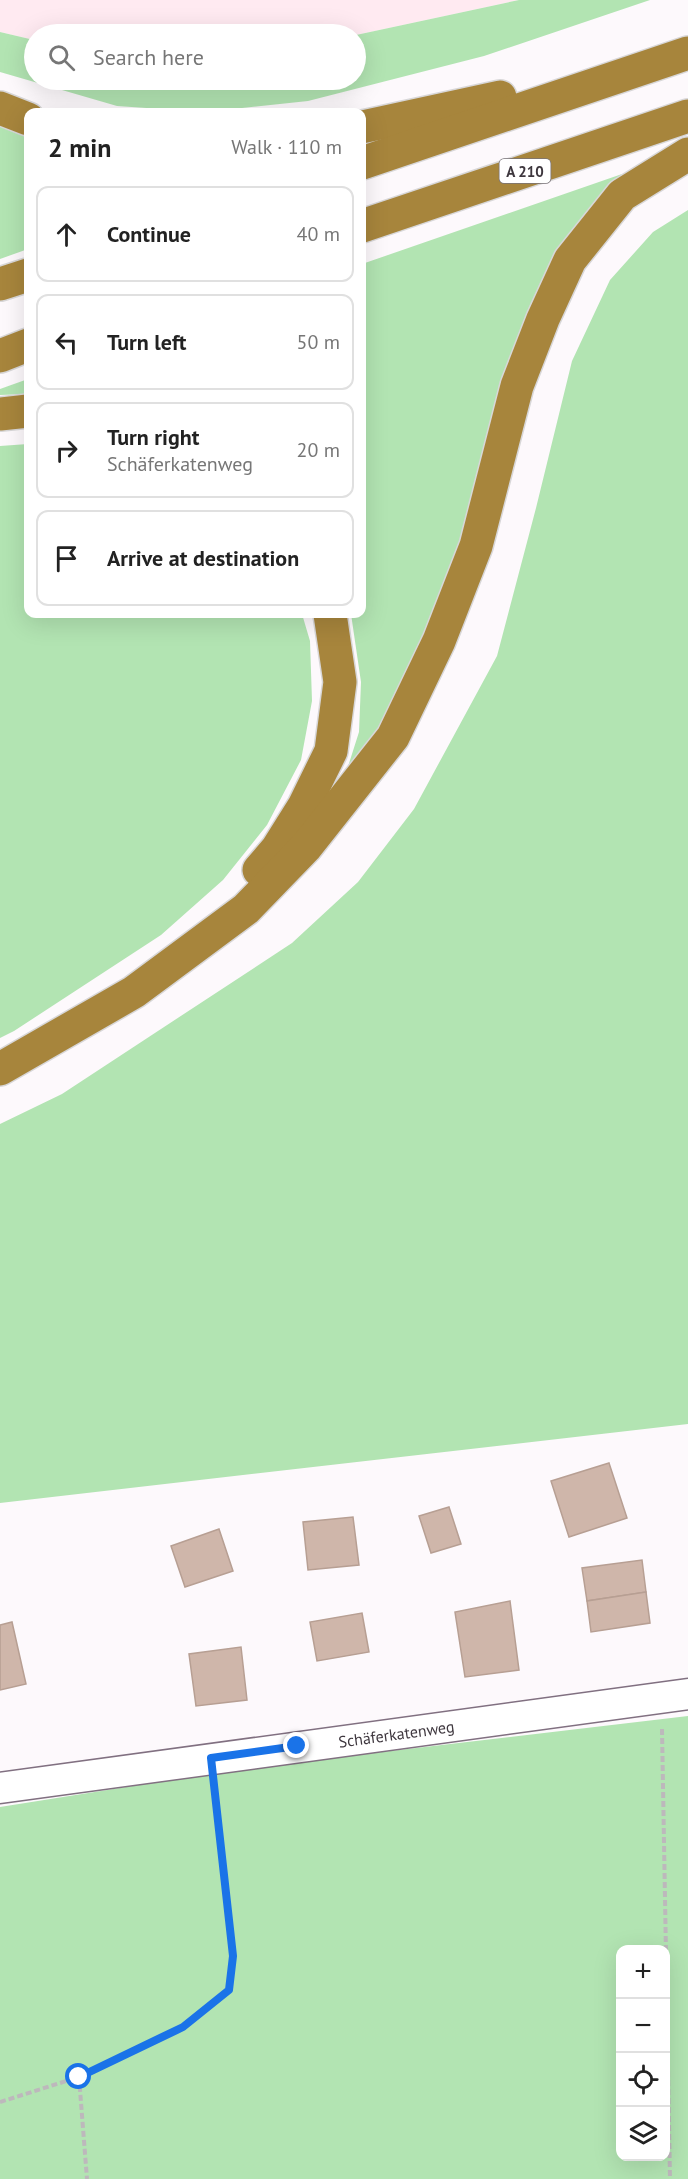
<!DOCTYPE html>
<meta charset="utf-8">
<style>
body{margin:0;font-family:"PT Sans",sans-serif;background:#f2f2f2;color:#222}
.controls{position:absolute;right:18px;bottom:18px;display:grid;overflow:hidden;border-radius:12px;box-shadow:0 6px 24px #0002}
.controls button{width:54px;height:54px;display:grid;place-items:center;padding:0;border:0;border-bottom:2px solid #e0e0e0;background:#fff;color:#222;font:30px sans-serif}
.stop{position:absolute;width:18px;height:18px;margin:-14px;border:4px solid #1a73e8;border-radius:50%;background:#fff}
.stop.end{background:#1a73e8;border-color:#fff;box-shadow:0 2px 6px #0008}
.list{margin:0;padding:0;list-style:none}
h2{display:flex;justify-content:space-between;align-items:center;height:78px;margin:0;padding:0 24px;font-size:26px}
h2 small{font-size:20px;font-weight:400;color:#767676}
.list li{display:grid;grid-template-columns:39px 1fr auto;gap:18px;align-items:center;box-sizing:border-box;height:96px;margin:0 12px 12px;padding:0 12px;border:2px solid #e0e0e0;border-radius:12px}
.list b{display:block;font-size:22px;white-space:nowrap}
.list p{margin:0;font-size:20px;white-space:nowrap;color:#767676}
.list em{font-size:20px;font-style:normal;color:#767676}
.icon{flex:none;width:33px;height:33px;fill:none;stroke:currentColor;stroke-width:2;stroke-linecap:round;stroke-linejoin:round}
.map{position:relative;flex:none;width:688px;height:2179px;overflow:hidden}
.search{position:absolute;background:#fff;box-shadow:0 6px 24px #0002;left:24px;top:24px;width:342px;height:66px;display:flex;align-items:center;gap:15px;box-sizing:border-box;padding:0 21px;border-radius:33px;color:#767676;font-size:22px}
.panel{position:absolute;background:#fff;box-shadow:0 6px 24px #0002;left:24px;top:108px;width:342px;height:510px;border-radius:12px}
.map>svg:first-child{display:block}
</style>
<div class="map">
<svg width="688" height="2179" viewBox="0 0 688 2179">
<rect width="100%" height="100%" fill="#fdf9fc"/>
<polygon fill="#ffeaf1" points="0,0 519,0 356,35 34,34 34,40 0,32"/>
<g fill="#b2e4b2" fill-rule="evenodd">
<polygon points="519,0 650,0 484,56 308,101 205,112 117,106 0,72 0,32 34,40 34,80 356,80 356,35"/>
<polygon points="0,126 28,133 28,249 0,259"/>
<polygon points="622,174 578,226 467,530 386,734 338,798 359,732 361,682 351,614 362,614 362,264"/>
<polygon points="688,210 688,1424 0,1503 0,1124 62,1094 292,943 358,882 414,809 497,656 536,508 572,361 610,280 653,232"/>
<polygon points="28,379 28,394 0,395 0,389"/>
<polygon points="28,444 28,614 302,614 310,641 312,701 301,760 267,825 223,880 161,935 14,1031 0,1038 0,446"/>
<path d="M 688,1716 L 688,2179 L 0,2179 L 0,1807 L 246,1768 ZM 620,1950 L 666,1950 L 666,2156 L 620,2156 Z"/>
</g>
<g fill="#cfb6aa" stroke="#b79f93" stroke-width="1.5">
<polygon points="609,1463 627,1518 569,1537 551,1481"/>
<polygon points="449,1507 461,1544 431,1553 419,1516"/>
<polygon points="353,1517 359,1565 308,1570 303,1522"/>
<polygon points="219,1529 233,1571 185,1587 171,1546"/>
<polygon points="642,1560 646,1592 587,1601 582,1568"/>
<polygon points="646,1592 650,1623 591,1632 587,1601"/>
<polygon points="510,1601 519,1670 465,1677 455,1612"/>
<polygon points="362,1613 369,1652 317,1661 310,1622"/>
<polygon points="12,1622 26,1684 0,1690 0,1625"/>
<polygon points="241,1647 247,1700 196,1706 189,1654"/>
</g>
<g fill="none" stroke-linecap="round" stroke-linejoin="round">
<defs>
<g id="street">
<path id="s1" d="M 0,1788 L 688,1694"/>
</g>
<g id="highway">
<polyline points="0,108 28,119"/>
<polyline points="362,127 500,97"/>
<polyline points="362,163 688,53"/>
<polyline points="362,226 688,116"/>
<polyline points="0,284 28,275"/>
<polyline points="0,356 28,345"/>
<polyline points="0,414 28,411"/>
<polyline points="259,870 277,849 304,806 331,751 340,682 330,614"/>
<polyline points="0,1069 134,992 246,909 306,847 393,737 439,641 476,546 517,386 543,319 570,260 622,195 688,154"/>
</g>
</defs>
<use href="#street" stroke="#817081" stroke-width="33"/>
<use href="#highway" stroke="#d8d7d8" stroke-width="36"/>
<g stroke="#bdb8bc" stroke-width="4" stroke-dasharray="6 3" stroke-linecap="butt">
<polyline points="662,1729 670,2179"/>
<polyline points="79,2077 87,2179"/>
<polyline points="0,2102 79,2077 183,2027 229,1990 233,1956 215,1788"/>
</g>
<use href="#street" stroke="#fff" stroke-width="30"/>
<use href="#highway" stroke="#a7853c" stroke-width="33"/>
</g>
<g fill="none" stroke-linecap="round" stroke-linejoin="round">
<polyline stroke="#1a73e8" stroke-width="8" points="79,2077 183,2027 229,1990 233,1956 211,1758 297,1746"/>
</g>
<g text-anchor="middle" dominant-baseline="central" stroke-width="4.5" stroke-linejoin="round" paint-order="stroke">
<rect fill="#fff" stroke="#787378" stroke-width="1.5" x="499.5" y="159" width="51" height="24" rx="4.5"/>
<g font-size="15" font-weight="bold" fill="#3e373e">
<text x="525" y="171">A 210</text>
</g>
<g font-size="16" fill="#3e373e" stroke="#fff">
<text stroke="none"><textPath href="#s1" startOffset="400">Schäferkatenweg</textPath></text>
</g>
</g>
</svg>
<div class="controls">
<button>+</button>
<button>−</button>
<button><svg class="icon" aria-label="locate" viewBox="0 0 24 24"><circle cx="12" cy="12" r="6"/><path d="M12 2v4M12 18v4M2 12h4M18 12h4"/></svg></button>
<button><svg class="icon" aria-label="layers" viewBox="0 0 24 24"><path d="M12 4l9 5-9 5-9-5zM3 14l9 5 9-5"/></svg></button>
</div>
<div class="stop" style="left:79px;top:2077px"></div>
<div class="stop end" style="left:297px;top:1746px"></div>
<div class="search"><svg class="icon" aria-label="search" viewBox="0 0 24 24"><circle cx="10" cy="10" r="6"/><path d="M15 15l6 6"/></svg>Search here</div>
<section class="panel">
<h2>2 min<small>Walk · 110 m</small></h2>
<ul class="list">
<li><svg class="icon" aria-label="ahead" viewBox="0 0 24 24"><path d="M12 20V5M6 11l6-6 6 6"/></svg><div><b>Continue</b></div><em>40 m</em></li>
<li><svg class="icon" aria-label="left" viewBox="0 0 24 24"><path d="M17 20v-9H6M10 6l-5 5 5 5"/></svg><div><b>Turn left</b></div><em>50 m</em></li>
<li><svg class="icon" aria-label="right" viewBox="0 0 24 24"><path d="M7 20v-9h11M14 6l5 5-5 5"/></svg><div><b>Turn right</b><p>Schäferkatenweg</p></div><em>20 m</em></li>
<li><svg class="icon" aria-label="arrive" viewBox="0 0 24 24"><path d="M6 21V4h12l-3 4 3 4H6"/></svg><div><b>Arrive at destination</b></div></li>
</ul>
</section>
</div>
